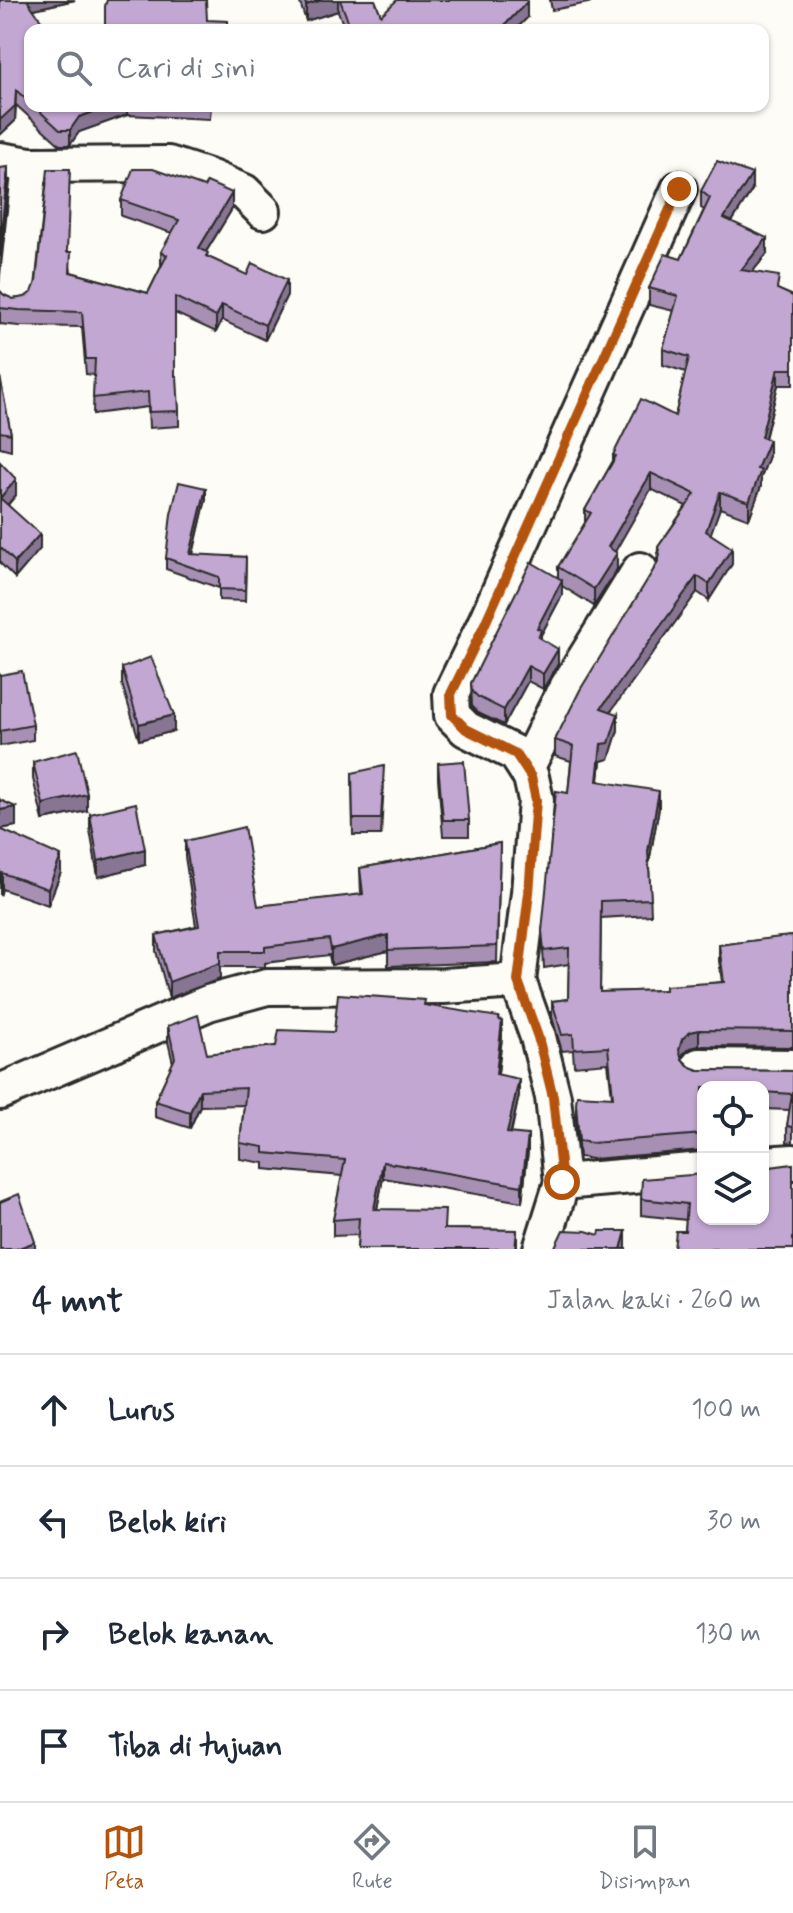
<!DOCTYPE html>
<html lang="id">
<meta charset="utf-8">
<style>
body{margin:0;font-family:Mynerve,sans-serif;background:#f6f6f7;color:#1f2937}
.controls{position:absolute;right:24px;bottom:24px;display:grid;overflow:hidden;border-radius:16px;box-shadow:0 2px 6px #0004}
.controls button{width:72px;height:72px;display:grid;place-items:center;padding:0;border:0;border-bottom:2px solid #e0e1e3;background:#fff;color:#1f2937;font:40px sans-serif}
.stop{position:absolute;width:24px;height:24px;margin:-18px;border:6px solid #b45309;border-radius:50%;background:#fff}
.stop.end{background:#b45309;border-color:#fff;box-shadow:0 2px 8px #0008}
.list{margin:0;padding:0;list-style:none}
h2{display:flex;justify-content:space-between;align-items:center;height:104px;margin:0;padding:0 32px;font-size:34px}
h2 small{font-size:26px;font-weight:400;color:#747a83}
.list li{display:grid;grid-template-columns:52px 1fr auto;gap:24px;align-items:center;box-sizing:border-box;height:112px;padding:0 32px;border-top:2px solid #e0e1e3}
.list b{display:block;font-size:30px;white-space:nowrap}
.list em{font-size:26px;font-style:normal;color:#747a83}
.icon{flex:none;width:44px;height:44px;fill:none;stroke:currentColor;stroke-width:2;stroke-linecap:round;stroke-linejoin:round}
.map{position:relative;flex:none;width:793px;height:1249px;overflow:hidden}
.search{position:absolute;background:#fff;box-shadow:0 2px 6px #0004;left:24px;right:24px;top:24px;height:88px;display:flex;align-items:center;gap:20px;box-sizing:border-box;padding:0 28px;border-radius:16px;color:#747a83;font-size:30px}
.sheet{height:552px;background:#fff}
nav{display:flex;justify-content:space-around;align-items:center;box-sizing:border-box;height:112px;border-top:2px solid #e0e1e3;background:#fff;font-size:22px;color:#747a83}
nav a{display:grid;justify-items:center;gap:4px}
nav .on{color:#b45309}
.map>svg:first-child{display:block}
</style>
<div class="map">
<svg width="793" height="1249" viewBox="0 0 793 1249">
<rect width="100%" height="100%" fill="#fdfcf7"/>
<filter id="ink" filterUnits="userSpaceOnUse"><feTurbulence type="fractalNoise" baseFrequency=".0125" numOctaves="2"/><feDisplacementMap in="SourceGraphic" scale="16" xChannelSelector="R" yChannelSelector="G"/><feConvolveMatrix kernelMatrix="1 2 1 2 8 2 1 2 1" color-interpolation-filters="sRGB"/></filter>
<g filter="url(#ink)">
<g fill="none" stroke-linecap="round" stroke-linejoin="round">
<defs>
<g id="minor">
<polyline points="0,160 30,165 168,164 211,178 244,192 263,211"/>
<polyline points="16,295 30,165"/>
<polyline points="526,769 562,696 640,570"/>
<polyline points="518,981 529,893 536,800 531,777 516,754 466,729 452,715 451,694 484,626 679,189"/>
<polyline points="699,1066 793,1067"/>
<polyline points="0,1092 208,1003 267,987 444,986 518,981 538,1037 553,1097 562,1182 541,1249"/>
<polyline points="763,1164 793,1162"/>
<polyline points="562,1182 703,1170"/>
</g>
</defs>
<use href="#minor" stroke="#2b2b2b" stroke-width="40"/>
<use href="#minor" stroke="#fdfcf7" stroke-width="34"/>
</g>
<g fill="#a890b5" stroke="#2b2b2b" stroke-width="2">
<polygon points="0,0 75,0 34,9 30,30 30,106 211,106 210,119 127,115 79,132 70,145 60,145 16,105 15,121 0,135"/>
<polygon points="299,0 375,0 381,15 527,18 515,30 345,30 338,11 306,21"/>
<polygon points="550,0 603,0 552,10"/>
<polygon points="752,190 732,222 767,254 752,272 779,290 793,296 793,385 778,385 765,439 769,456 761,477 761,486 749,519 720,508 710,534 732,564 709,600 697,592 610,712 618,730 609,759 601,761 599,781 659,808 649,863 651,915 601,918 600,992 665,990 722,982 719,961 719,945 793,936 793,1047 699,1046 690,1048 682,1055 681,1058 690,1067 698,1070 793,1071 793,1143 787,1142 787,1126 790,1110 763,1109 763,1087 703,1087 703,1150 592,1159 579,1157 576,1120 576,1103 612,1097 608,1063 574,1066 573,1050 562,1051 552,1017 552,1001 568,999 569,964 544,968 542,931 568,793 571,761 555,756 555,740 657,564 658,547 686,506 651,489 614,552 617,569 594,606 562,586 562,595 541,635 541,639 558,664 543,689 528,681 504,725 478,713 472,706 471,683 558,577 558,567 585,523 585,510 613,461 613,455 675,416 686,372 663,365 663,349 674,311 649,305 649,288 681,259 704,210 701,208 701,191"/>
<polygon points="121,200 232,209 206,252 208,257 287,295 265,340 222,320 216,332 175,313 175,376 179,411 179,426 149,428 148,407 93,414 94,375 86,374 82,327 19,326 0,324 0,291 4,295 13,299 25,297 32,292 68,252 71,272 148,293 161,267 161,252 172,233 121,216"/>
<polygon points="0,377 11,434 11,450 0,447"/>
<polygon points="0,463 16,495 8,505 40,549 15,578 0,563"/>
<polygon points="206,499 193,555 246,557 245,601 219,600 219,588 166,569 166,558"/>
<polygon points="122,668 174,731 139,740 122,684"/>
<polygon points="0,675 33,725 33,740 0,746"/>
<polygon points="33,762 87,811 43,820 33,779"/>
<polygon points="438,763 469,820 469,836 443,836 438,779"/>
<polygon points="352,773 384,782 381,835 353,835"/>
<polygon points="0,800 16,826 0,829 61,872 48,905 2,889 0,896"/>
<polygon points="90,814 145,865 98,877 90,830"/>
<polygon points="185,841 258,906 361,895 360,868 500,843 497,962 388,966 388,951 331,965 329,955 265,963 265,967 220,967 220,979 169,998 156,951 156,935 196,926 185,857"/>
<polygon points="425,1005 502,1037 498,1074 519,1095 511,1134 528,1151 522,1202 383,1178 377,1209 445,1229 517,1230 517,1249 357,1249 358,1235 333,1236 333,1220 342,1176 264,1169 264,1163 240,1159 240,1143 244,1105 200,1106 190,1128 155,1117 155,1101 173,1063 168,1042 168,1026 207,1054 276,1046 334,1032"/>
<polygon points="703,1174 685,1231 686,1220 641,1215 641,1199"/>
</g>
<g fill="#887594" stroke="#2b2b2b" stroke-width="2">
<polygon points="25,0 75,0 25,11"/>
<polygon points="322,0 338,0 338,11 306,21 306,5"/>
<polygon points="527,2 527,18 515,30 500,30"/>
<polygon points="16,90 15,121 0,135 0,120"/>
<polygon points="110,106 127,106 127,115 79,132 70,145 70,130 79,117"/>
<polygon points="8,167 8,183 0,257 0,242"/>
<polygon points="752,174 752,190 724,234 724,218"/>
<polygon points="232,193 232,209 199,263 199,248"/>
<polygon points="767,238 767,254 741,286 741,270"/>
<polygon points="287,280 287,295 265,340 265,325"/>
<polygon points="222,305 222,320 216,332 216,317"/>
<polygon points="778,369 778,385 761,453 761,437"/>
<polygon points="769,440 769,456 761,477 761,486 749,519 749,502 757,469"/>
<polygon points="651,473 651,489 608,564 608,547"/>
<polygon points="16,479 16,495 0,513 0,498"/>
<polygon points="206,488 206,499 190,565 190,554"/>
<polygon points="720,492 720,508 706,547 706,531"/>
<polygon points="40,534 40,549 15,578 15,562"/>
<polygon points="732,548 732,564 709,600 709,584"/>
<polygon points="617,553 617,569 594,606 594,589"/>
<polygon points="697,576 697,592 601,725 601,708"/>
<polygon points="562,580 562,595 541,635 541,645 538,653 537,628"/>
<polygon points="558,649 558,664 543,689 543,674"/>
<polygon points="528,666 528,681 504,725 504,710"/>
<polygon points="618,714 618,730 609,759 601,761 597,797 597,781 601,744"/>
<polygon points="174,715 174,731 139,740 139,724"/>
<polygon points="659,791 659,808 648,867 648,851"/>
<polygon points="87,794 87,811 43,820 43,804"/>
<polygon points="16,807 16,826 0,829 0,810"/>
<polygon points="145,849 145,865 98,877 98,861"/>
<polygon points="61,856 61,872 48,905 48,889"/>
<polygon points="2,873 2,889 0,896 0,879"/>
<polygon points="388,935 388,951 331,965 331,949"/>
<polygon points="220,951 220,979 169,998 169,982"/>
<polygon points="502,1021 502,1037 496,1090 496,1074"/>
<polygon points="699,1030 699,1046 690,1048 682,1055 679,1067 679,1050 682,1039 690,1032"/>
<polygon points="519,1079 519,1095 507,1149 507,1133"/>
<polygon points="200,1090 200,1106 190,1128 190,1112"/>
<polygon points="528,1135 528,1151 522,1202 522,1186"/>
<polygon points="383,1162 383,1178 374,1225 374,1209"/>
<polygon points="626,1231 626,1249 621,1249"/>
<polygon points="35,1242 35,1249 16,1249"/>
</g>
<g fill="#c3a7d3" stroke="#2b2b2b" stroke-width="2">
<polygon points="0,0 27,0 48,30 30,30 30,103 16,90 15,106 0,120"/>
<polygon points="107,0 206,0 207,20 228,21 228,30 105,30 105,6"/>
<polygon points="304,0 322,0 306,5"/>
<polygon points="340,0 375,0 381,15 397,0 526,0 527,2 500,30 348,30 350,26"/>
<polygon points="34,106 110,106 79,117 70,130 60,130"/>
<polygon points="717,161 752,174 724,218 767,238 741,270 779,276 777,289 793,296 793,369 778,369 761,437 769,440 757,469 761,470 749,502 720,492 706,531 732,548 709,584 697,576 601,708 618,714 609,743 601,744 597,781 659,791 648,851 651,899 601,901 600,992 665,990 665,986 724,982 719,945 781,937 793,936 793,1031 699,1030 690,1032 682,1039 679,1050 682,1060 690,1067 698,1070 793,1071 793,1127 787,1126 792,1094 763,1092 763,1087 703,1087 703,1134 592,1143 579,1141 576,1103 577,1095 613,1097 608,1047 574,1049 573,1034 562,1035 552,1001 568,999 569,948 544,951 542,931 556,791 568,793 573,746 555,740 580,690 657,564 660,555 658,547 695,494 651,473 608,547 617,553 594,589 558,567 591,513 585,510 616,456 613,455 641,399 675,416 689,357 663,349 678,296 649,288 665,254 681,259 710,198 701,191"/>
<polygon points="8,167 0,242 0,168"/>
<polygon points="48,169 70,169 67,252 71,252 70,272 148,293 167,255 161,252 179,220 121,200 133,169 153,169 204,187 207,182 232,193 199,248 208,253 206,256 247,275 252,263 287,280 265,325 222,305 216,317 175,297 175,376 177,376 179,411 149,412 148,392 93,398 95,359 86,359 82,312 19,310 0,308 0,291 4,295 13,299 25,297 32,292 36,282"/>
<polygon points="0,377 11,434 0,432"/>
<polygon points="0,462 16,479 0,498"/>
<polygon points="179,482 206,488 190,554 246,557 245,590 219,589 219,577 166,558 171,514"/>
<polygon points="0,498 40,534 15,562 0,547"/>
<polygon points="531,562 562,580 537,628 541,630 538,637 558,649 543,674 528,666 504,710 478,697 472,691 471,683"/>
<polygon points="151,657 174,715 139,724 122,668"/>
<polygon points="22,671 33,725 0,731 0,675"/>
<polygon points="77,750 87,794 43,804 33,762"/>
<polygon points="464,761 469,820 443,820 438,763"/>
<polygon points="384,766 381,819 353,819 352,773"/>
<polygon points="0,800 16,807 0,810"/>
<polygon points="136,803 145,849 98,861 90,814"/>
<polygon points="244,827 258,906 363,894 360,868 500,843 497,946 388,950 388,935 331,949 329,939 265,947 265,951 220,951 220,963 169,982 156,935 199,926 185,841"/>
<polygon points="0,829 61,856 48,889 2,873 0,879"/>
<polygon points="338,994 425,1000 424,1005 499,1017 499,1020 502,1021 496,1074 519,1079 507,1133 528,1135 522,1186 383,1162 374,1209 445,1210 444,1229 517,1230 515,1249 357,1249 359,1218 333,1220 345,1160 264,1153 264,1147 240,1143 246,1088 200,1090 190,1112 155,1101 175,1058 168,1026 198,1015 207,1054 276,1046 279,1030 334,1032"/>
<polygon points="793,1164 793,1249 674,1249 676,1231 685,1231 687,1204 641,1199 642,1179 703,1174 703,1219 763,1219 763,1168"/>
<polygon points="19,1194 35,1242 16,1249 0,1249 0,1202"/>
<polygon points="563,1230 586,1231 599,1235 600,1231 626,1231 621,1249 552,1249 555,1247"/>
</g>
</g>
<g fill="none" stroke-linecap="round" stroke-linejoin="round" filter="url(#ink)">
<polyline stroke="#b45309" stroke-width="10" points="562,1182 553,1097 538,1037 518,981 529,893 536,800 531,777 516,754 466,729 452,715 451,694 484,626 679,189"/>
</g>
</svg>
<div class="controls">
<button><svg class="icon" aria-label="locate" viewBox="0 0 24 24"><circle cx="12" cy="12" r="6"/><path d="M12 2v4M12 18v4M2 12h4M18 12h4"/></svg></button>
<button><svg class="icon" aria-label="layers" viewBox="0 0 24 24"><path d="M12 4l9 5-9 5-9-5zM3 14l9 5 9-5"/></svg></button>
</div>
<div class="stop" style="left:562px;top:1182px"></div>
<div class="stop end" style="left:679px;top:189px"></div>
<div class="search"><svg class="icon" aria-label="search" viewBox="0 0 24 24"><circle cx="10" cy="10" r="6"/><path d="M15 15l6 6"/></svg>Cari di sini</div>
</div>
<section class="sheet">
<h2>4 mnt<small>Jalan kaki · 260 m</small></h2>
<ul class="list">
<li><svg class="icon" aria-label="ahead" viewBox="0 0 24 24"><path d="M12 20V5M6 11l6-6 6 6"/></svg><div><b>Lurus</b></div><em>100 m</em></li>
<li><svg class="icon" aria-label="left" viewBox="0 0 24 24"><path d="M17 20v-9H6M10 6l-5 5 5 5"/></svg><div><b>Belok kiri</b></div><em>30 m</em></li>
<li><svg class="icon" aria-label="right" viewBox="0 0 24 24"><path d="M7 20v-9h11M14 6l5 5-5 5"/></svg><div><b>Belok kanan</b></div><em>130 m</em></li>
<li><svg class="icon" aria-label="arrive" viewBox="0 0 24 24"><path d="M6 21V4h12l-3 4 3 4H6"/></svg><div><b>Tiba di tujuan</b></div></li>
</ul>
</section>
<nav>
<a class="on"><svg class="icon" aria-label="map" viewBox="0 0 24 24"><path d="M3 6l6-2 6 2 6-2v14l-6 2-6-2-6 2zM9 4v14M15 6v14"/></svg>Peta</a>
<a><svg class="icon" aria-label="directions" viewBox="0 0 24 24"><path d="M12 3l9 9-9 9-9-9zM9 14v-3h6M13 9l2 2-2 2"/></svg>Rute</a>
<a><svg class="icon" aria-label="saved" viewBox="0 0 24 24"><path d="M7 4h10v16l-5-4-5 4z"/></svg>Disimpan</a>
</nav>
